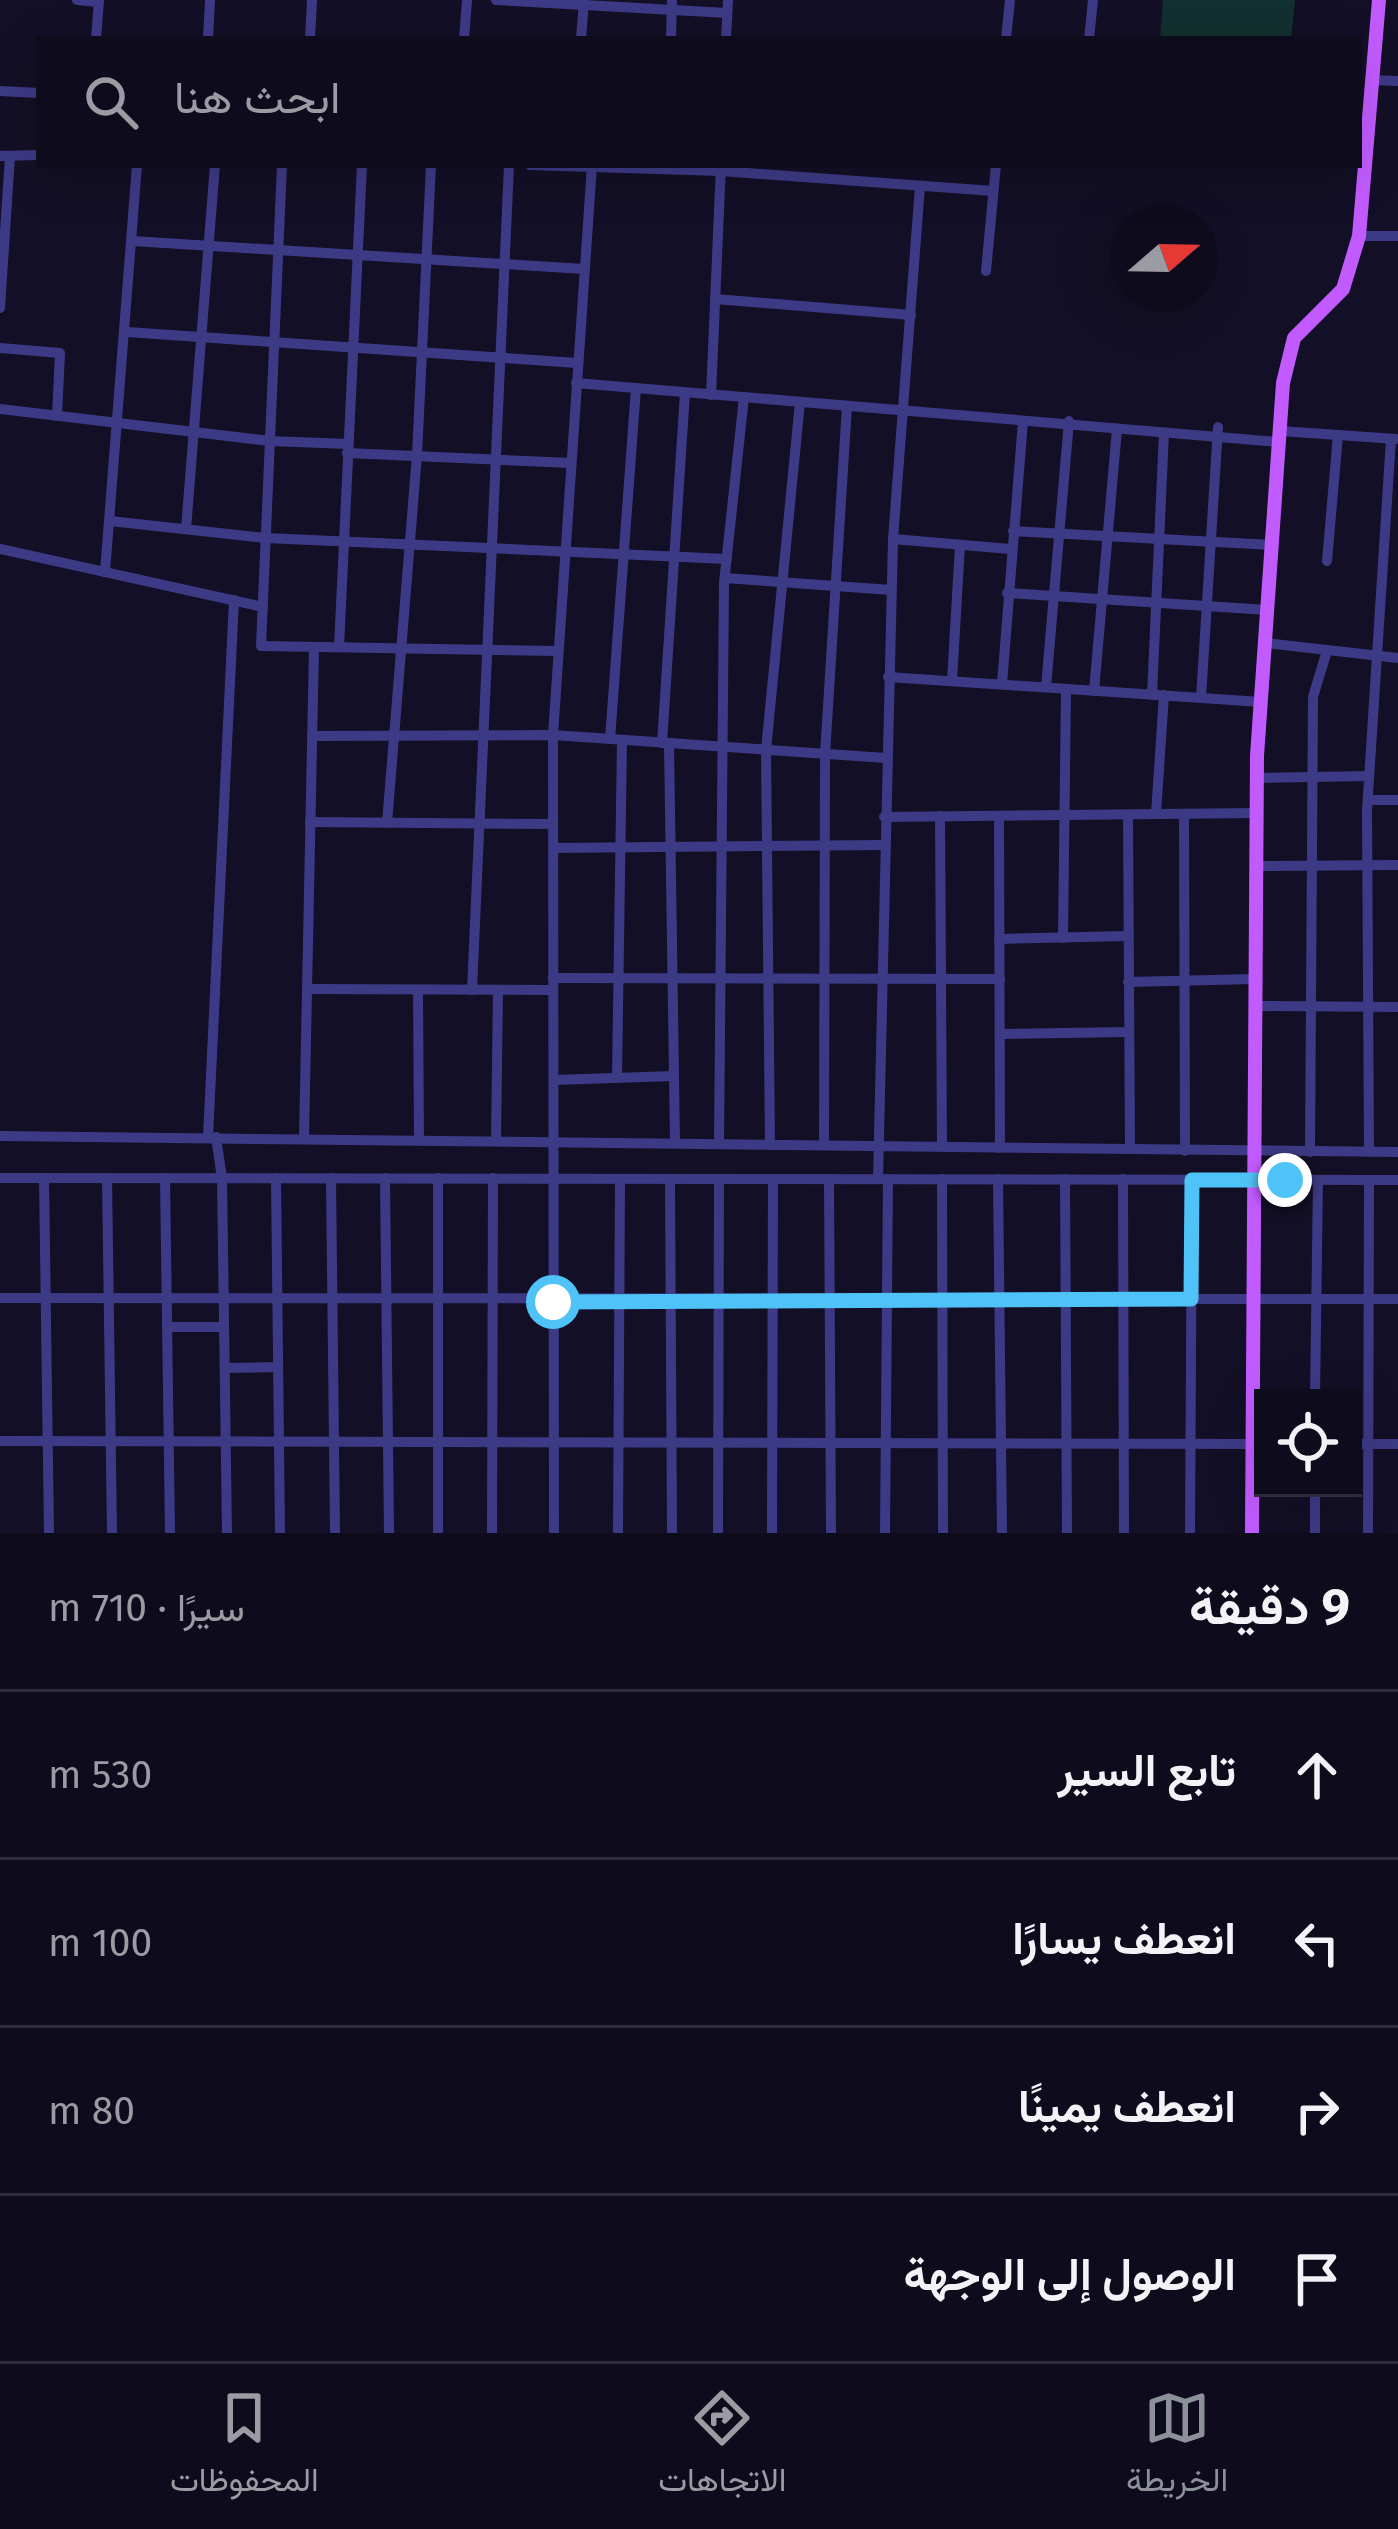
<!DOCTYPE html>
<html lang="ar">
<meta charset="utf-8">
<style>
body{margin:0;font-family:"Fira Sans",Vazirmatn,sans-serif;background:#171425;color:#f1f3f6;direction:rtl}
.controls{position:absolute;right:36px;bottom:36px;display:grid;overflow:hidden;border-radius:0px;box-shadow:0 12px 48px #0002}
.controls button{width:108px;height:108px;display:grid;place-items:center;padding:0;border:0;border-bottom:3px solid #2e2b3b;background:#0e0b1c;color:#f1f3f6;font:60px sans-serif}
.compass{position:absolute;left:1110px;top:204px;width:108px;height:108px;border-radius:50%;background:#0e0b1c;box-shadow:0 12px 48px #0002;rotate:70deg}
.stop{position:absolute;width:36px;height:36px;margin:-27px;border:9px solid #4fc3f7;border-radius:50%;background:#fff}
.stop.end{background:#4fc3f7;border-color:#fff;box-shadow:0 3px 12px #0008}
.list{margin:0;padding:0;list-style:none}
h2{display:flex;justify-content:space-between;align-items:center;height:156px;margin:0;padding:0 48px;font-size:51px}
h2 small{font-size:39px;font-weight:400;color:#9b9ba3}
.list li{display:grid;grid-template-columns:78px 1fr auto;gap:36px;align-items:center;box-sizing:border-box;height:168px;padding:0 48px;border-top:3px solid #2e2b3b}
.list b{display:block;font-size:45px;white-space:nowrap}
.list em{font-size:39px;font-style:normal;color:#9b9ba3}
.icon{flex:none;width:66px;height:66px;fill:none;stroke:currentColor;stroke-width:2;stroke-linecap:round;stroke-linejoin:round}
.map{position:relative;flex:none;width:1398px;height:1533px;overflow:hidden;direction:ltr}
.search{position:absolute;background:#0e0b1c;box-shadow:0 12px 48px #0002;left:36px;right:36px;top:36px;height:132px;display:flex;align-items:center;gap:30px;box-sizing:border-box;padding:0 42px;border-radius:0px;color:#9b9ba3;font-size:45px}
.sheet{height:828px;background:#0e0b1c}
nav{display:flex;justify-content:space-around;align-items:center;box-sizing:border-box;height:168px;border-top:3px solid #2e2b3b;background:#0e0b1c;font-size:33px;color:#9b9ba3}
nav a{display:grid;justify-items:center;gap:6px}
nav .on{color:#8c9099}
.map>svg:first-child{display:block}
</style>
<div class="map">
<svg width="1398" height="1533" viewBox="0 0 1398 1533">
<rect width="100%" height="100%" fill="#130f26"/>
<polygon fill="#12302f" points="1163,0 1295,0 1291,39 1160,39"/>
<g fill="none" stroke-linecap="round" stroke-linejoin="round">
<g stroke="#3d3a85" stroke-width="10">
<polyline points="77,0 99,2"/>
<polyline points="496,0 727,13"/>
<polyline points="96,39 99,0"/>
<polyline points="208,39 210,0"/>
<polyline points="310,39 312,0"/>
<polyline points="464,39 467,0"/>
<polyline points="581,39 584,0"/>
<polyline points="671,39 672,0"/>
<polyline points="726,39 728,0"/>
<polyline points="1006,39 1010,0"/>
<polyline points="1089,39 1093,0"/>
<polyline points="1372,80 1398,81"/>
<polyline points="0,91 39,93"/>
<polyline points="0,156 39,155"/>
<polyline points="282,165 261,646 558,651"/>
<polyline points="530,165 720,171 993,191"/>
<polyline points="1359,236 1398,236"/>
<polyline points="132,241 584,269"/>
<polyline points="986,271 996,165"/>
<polyline points="715,299 911,315"/>
<polyline points="0,308 10,156"/>
<polyline points="127,332 577,363"/>
<polyline points="0,348 60,353 57,416"/>
<polyline points="576,383 1279,442"/>
<polyline points="711,395 721,165"/>
<polyline points="0,409 270,441 348,444"/>
<polyline points="1280,431 1396,439"/>
<polyline points="347,453 571,463"/>
<polyline points="110,521 266,538 727,559"/>
<polyline points="186,529 215,165"/>
<polyline points="1013,531 1272,545"/>
<polyline points="893,539 1010,549"/>
<polyline points="0,549 263,607"/>
<polyline points="1327,561 1338,435"/>
<polyline points="105,572 137,165"/>
<polyline points="725,578 891,590"/>
<polyline points="1007,593 1267,610"/>
<polyline points="1265,643 1398,658"/>
<polyline points="339,647 362,165"/>
<polyline points="888,677 1261,702"/>
<polyline points="952,681 960,545"/>
<polyline points="1002,684 1023,421"/>
<polyline points="1046,687 1069,421"/>
<polyline points="1094,691 1117,429"/>
<polyline points="1152,695 1164,433"/>
<polyline points="1201,698 1218,427"/>
<polyline points="312,736 553,735 886,758"/>
<polyline points="610,739 636,388"/>
<polyline points="662,743 685,393"/>
<polyline points="669,743 675,1143"/>
<polyline points="1257,778 1369,776"/>
<polyline points="1368,800 1398,800"/>
<polyline points="1156,814 1164,695"/>
<polyline points="1184,814 1185,1151"/>
<polyline points="1128,815 1130,1149"/>
<polyline points="940,816 942,1147"/>
<polyline points="999,816 1000,1148"/>
<polyline points="884,817 1256,813"/>
<polyline points="310,822 553,824"/>
<polyline points="387,823 417,455 431,165"/>
<polyline points="553,848 884,845"/>
<polyline points="1256,866 1398,865"/>
<polyline points="1063,938 1066,689"/>
<polyline points="999,939 1128,936"/>
<polyline points="553,978 1000,979"/>
<polyline points="1128,982 1254,979"/>
<polyline points="307,989 553,990"/>
<polyline points="418,990 419,1140"/>
<polyline points="472,990 509,165"/>
<polyline points="1254,1006 1398,1007"/>
<polyline points="1000,1034 1129,1032"/>
<polyline points="617,1078 622,740"/>
<polyline points="554,1080 673,1076"/>
<polyline points="0,1136 1398,1152"/>
<polyline points="208,1137 234,600"/>
<polyline points="216,1137 222,1178 227,1533"/>
<polyline points="304,1138 314,647"/>
<polyline points="496,1141 498,990"/>
<polyline points="719,1144 724,583 744,397"/>
<polyline points="770,1145 766,750 800,402"/>
<polyline points="824,1145 825,754 847,406"/>
<polyline points="1310,1152 1313,697 1326,654"/>
<polyline points="1369,1152 1367,810 1391,439"/>
<polyline points="0,1178 1398,1180"/>
<polyline points="44,1178 49,1533"/>
<polyline points="107,1178 112,1533"/>
<polyline points="165,1178 170,1533"/>
<polyline points="276,1178 280,1533"/>
<polyline points="331,1178 335,1533"/>
<polyline points="385,1178 389,1533"/>
<polyline points="670,1179 672,1533"/>
<polyline points="829,1179 831,1533"/>
<polyline points="878,1179 893,539 920,186"/>
<polyline points="942,1179 943,1533"/>
<polyline points="998,1179 1002,1533"/>
<polyline points="1065,1179 1067,1533"/>
<polyline points="1123,1179 1124,1533"/>
<polyline points="0,1298 1398,1299"/>
<polyline points="167,1327 224,1327"/>
<polyline points="225,1368 278,1367"/>
<polyline points="1315,1398 1318,1180"/>
<polyline points="0,1441 1263,1444"/>
<polyline points="1353,1444 1398,1444"/>
<polyline points="1315,1488 1315,1533"/>
<polyline points="438,1533 438,1178"/>
<polyline points="492,1533 493,1178"/>
<polyline points="554,1533 553,735 592,165"/>
<polyline points="618,1533 620,1179"/>
<polyline points="718,1533 719,1179"/>
<polyline points="772,1533 773,1179"/>
<polyline points="885,1533 888,1179"/>
<polyline points="1190,1533 1192,1179"/>
<polyline points="1368,1533 1369,1180"/>
</g>
<polyline stroke="#c25bff" stroke-width="14" points="1252,1533 1257,756 1283,383 1294,338 1343,289 1359,236 1379,0"/>
</g>
<g fill="none" stroke-linecap="round" stroke-linejoin="round">
<polyline stroke="#4fc3f7" stroke-width="15" points="553,1302 1191,1299 1192,1180 1285,1180"/>
</g>
</svg>
<div class="controls">
<button><svg class="icon" aria-label="locate" viewBox="0 0 24 24"><circle cx="12" cy="12" r="6"/><path d="M12 2v4M12 18v4M2 12h4M18 12h4"/></svg></button>
</div>
<svg class="compass" viewBox="-18 -18 36 36"><path d="M0-13l5 13h-10z" fill="#e53935"/><path d="M0 13l5-13h-10z" fill="#9b9ba3"/></svg>
<div class="stop" style="left:553px;top:1302px"></div>
<div class="stop end" style="left:1285px;top:1180px"></div>
<div class="search"><svg class="icon" aria-label="search" viewBox="0 0 24 24"><circle cx="10" cy="10" r="6"/><path d="M15 15l6 6"/></svg>ابحث هنا</div>
</div>
<section class="sheet">
<h2>9 دقيقة<small>سيرًا · 710 m</small></h2>
<ul class="list">
<li><svg class="icon" aria-label="ahead" viewBox="0 0 24 24"><path d="M12 20V5M6 11l6-6 6 6"/></svg><div><b>تابع السير</b></div><em>530 m</em></li>
<li><svg class="icon" aria-label="left" viewBox="0 0 24 24"><path d="M17 20v-9H6M10 6l-5 5 5 5"/></svg><div><b>انعطف يسارًا</b></div><em>100 m</em></li>
<li><svg class="icon" aria-label="right" viewBox="0 0 24 24"><path d="M7 20v-9h11M14 6l5 5-5 5"/></svg><div><b>انعطف يمينًا</b></div><em>80 m</em></li>
<li><svg class="icon" aria-label="arrive" viewBox="0 0 24 24"><path d="M6 21V4h12l-3 4 3 4H6"/></svg><div><b>الوصول إلى الوجهة</b></div></li>
</ul>
</section>
<nav>
<a class="on"><svg class="icon" aria-label="map" viewBox="0 0 24 24"><path d="M3 6l6-2 6 2 6-2v14l-6 2-6-2-6 2zM9 4v14M15 6v14"/></svg>الخريطة</a>
<a><svg class="icon" aria-label="directions" viewBox="0 0 24 24"><path d="M12 3l9 9-9 9-9-9zM9 14v-3h6M13 9l2 2-2 2"/></svg>الاتجاهات</a>
<a><svg class="icon" aria-label="saved" viewBox="0 0 24 24"><path d="M7 4h10v16l-5-4-5 4z"/></svg>المحفوظات</a>
</nav>
